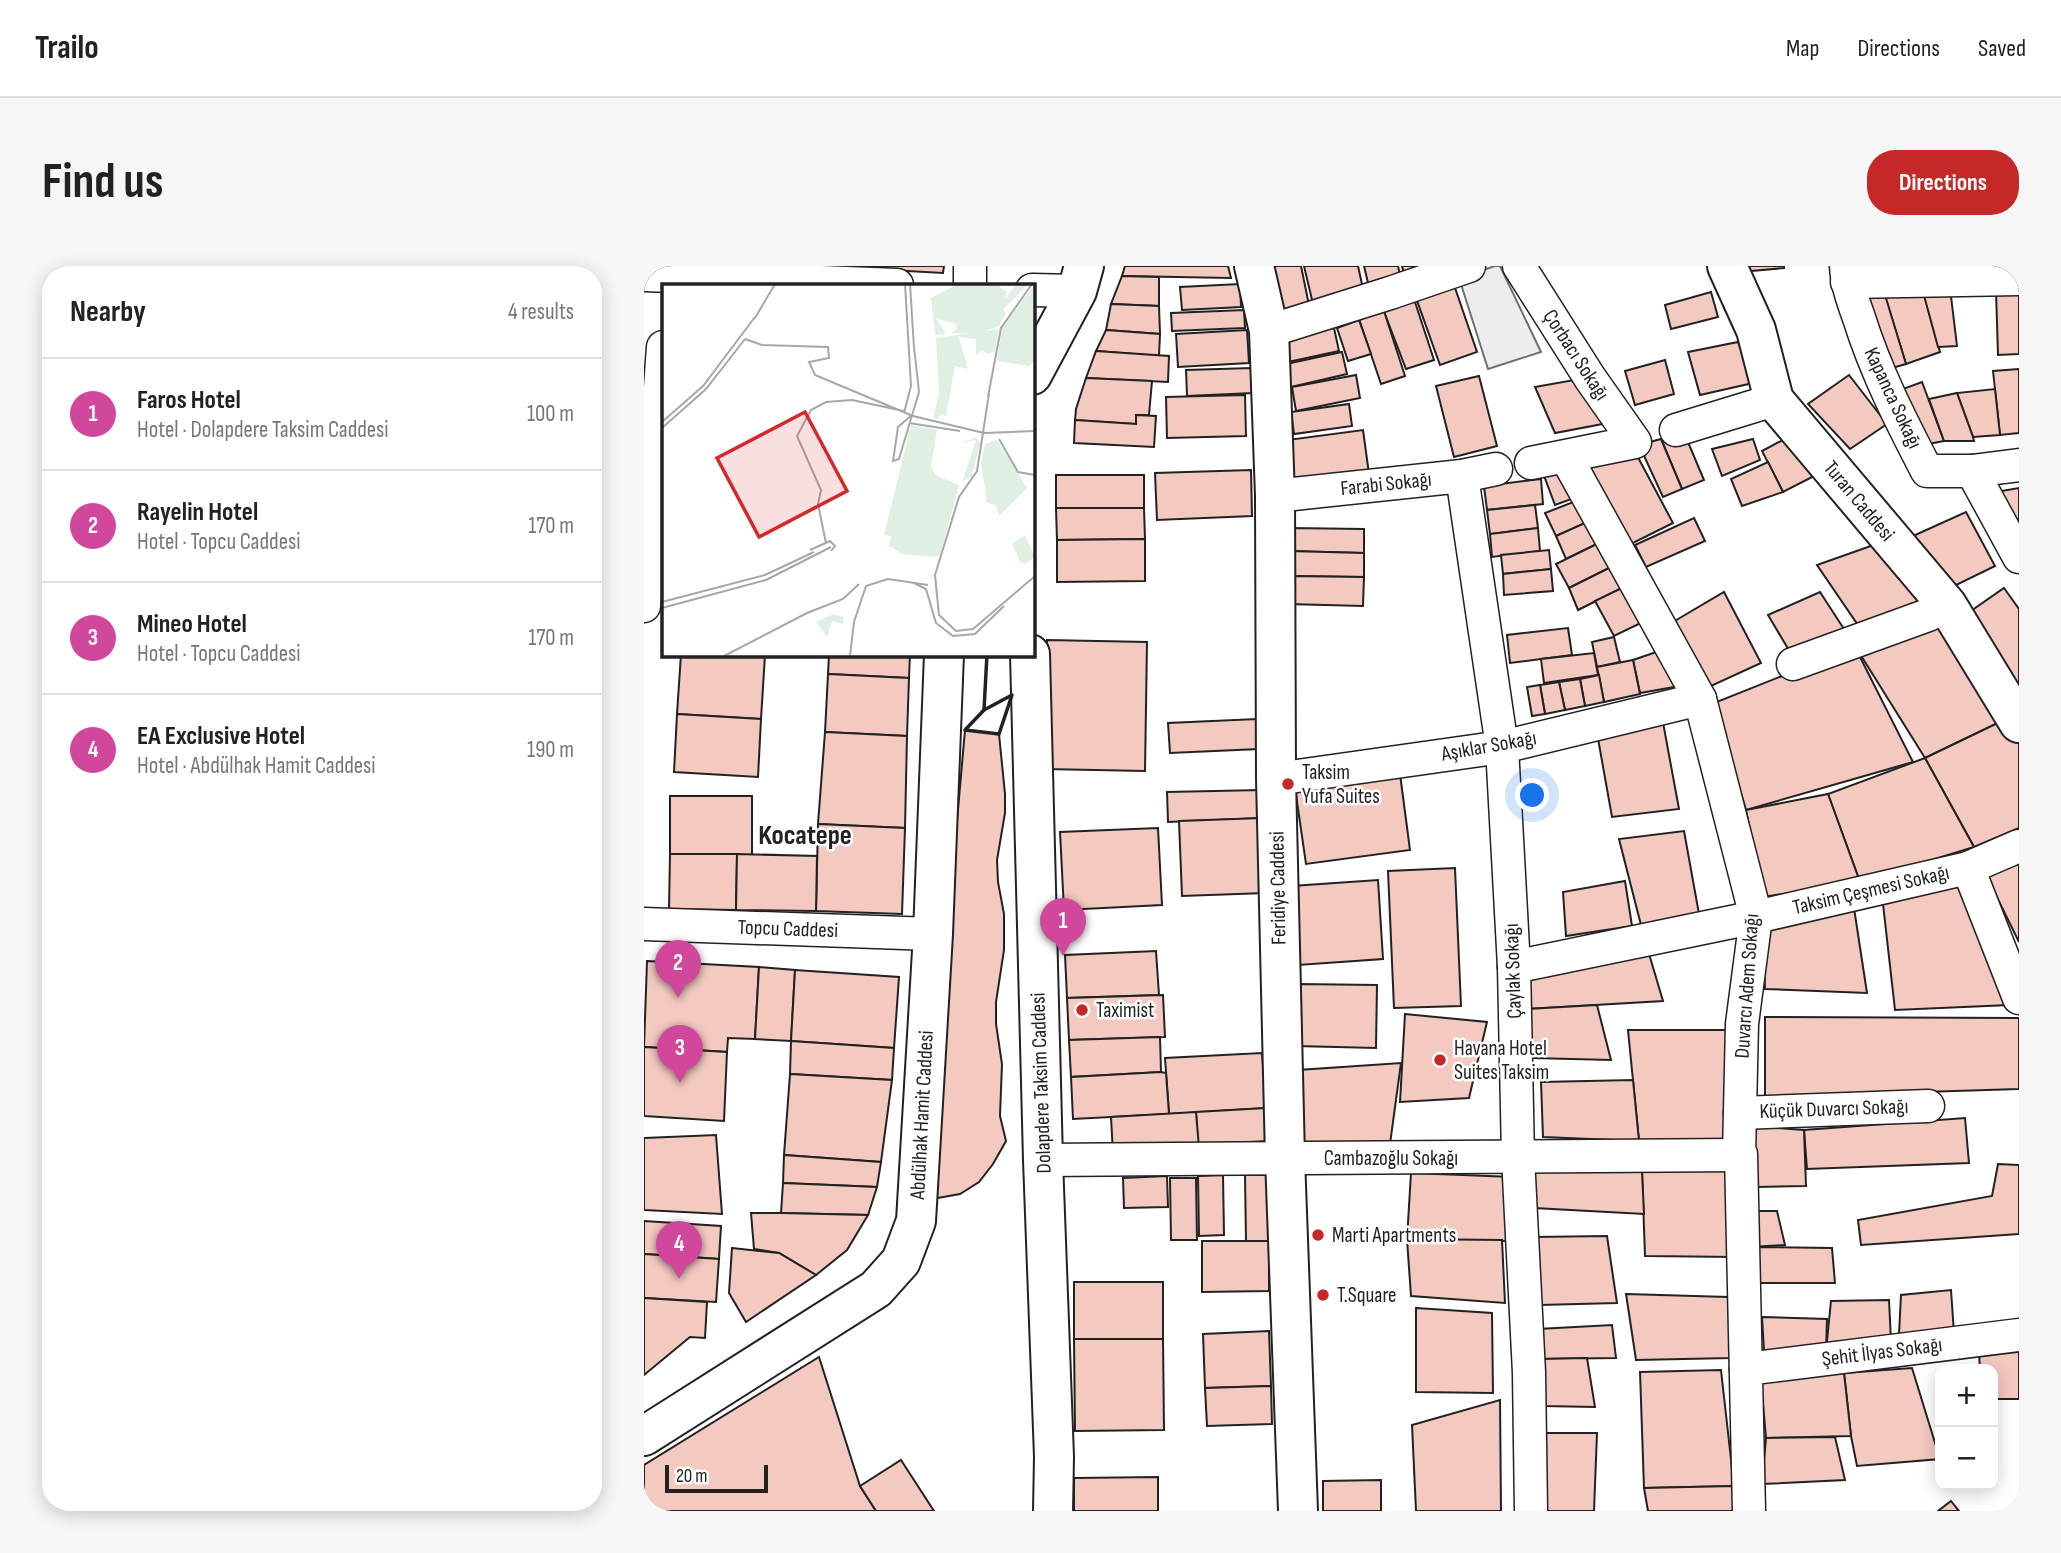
<!DOCTYPE html>
<meta charset="utf-8">
<style>
body{margin:0;font-family:"Sofia Sans Condensed",sans-serif;background:#f6f6f6;color:#222}
.controls{position:absolute;right:21px;bottom:21px;display:grid;overflow:hidden;border-radius:14px;box-shadow:0 4px 18px #0003}
.controls button{width:63px;height:63px;display:grid;place-items:center;padding:0;border:0;border-bottom:2px solid #e0e0e0;background:#fff;color:#222;font:35px sans-serif}
.scale{position:absolute;left:21px;bottom:18px;width:103px;box-sizing:border-box;padding-left:7px;border:4px solid #222;border-top:0;font-size:19px;line-height:24px;white-space:nowrap;color:#222;-webkit-text-stroke:5px #fff;paint-order:stroke}
.you{position:absolute;left:889px;top:530px;width:24px;height:24px;margin:-18px;border:5px solid #fff;border-radius:50%;background:#1a73e8;box-shadow:0 0 0 10px #1a73e833}
.badge{display:grid;place-items:center;width:46px;height:46px;border-radius:50%;background:#c62828;color:#fff;font-size:23px;font-weight:700}
.pin{position:absolute;translate:-50% -58px;filter:drop-shadow(0 2px 4px #0008)}
.pin::after{content:'';position:absolute;top:37px;width:24px;height:21px;background:inherit;clip-path:polygon(0 0,100% 0,50% 100%)}
.list{margin:0;padding:0;list-style:none}
h2{display:flex;justify-content:space-between;align-items:center;height:91px;margin:0;padding:0 28px;font-size:30px}
h2 small{font-size:23px;font-weight:400;color:#767676}
.list li{display:grid;grid-template-columns:46px 1fr auto;gap:21px;align-items:center;box-sizing:border-box;height:112px;padding:0 28px;border-top:2px solid #e0e0e0}
.list b{display:block;font-size:26px;white-space:nowrap}
.list p{margin:0;font-size:23px;white-space:nowrap;color:#767676}
.list em{font-size:23px;font-style:normal;color:#767676}
.map{position:relative;flex:none;width:1375px;height:1245px;overflow:hidden;border-radius:28px}
header{display:flex;align-items:center;gap:42px;box-sizing:border-box;height:98px;padding:0 35px;background:#fff;border-bottom:2px solid #e0e0e0}
header strong{font-size:33px}
nav{display:flex;gap:38px;margin-inline-start:auto;font-size:24px}
.intro{display:flex;align-items:center;justify-content:space-between;box-sizing:border-box;height:168px;padding:0 42px}
h1{margin:0;font-size:49px}
.button{padding:18px 32px;border-radius:28px;background:#c62828;color:#fff;font-size:24px;font-weight:700}
main{display:flex;gap:42px;padding:0 42px}
aside{flex:1;background:#fff;border-radius:28px;box-shadow:0 4px 18px #0003}
.map>svg:first-child{display:block}
</style>
<header>
<strong>Trailo</strong>
<nav><a>Map</a><a>Directions</a><a>Saved</a></nav>
</header>
<div class="intro"><h1>Find us</h1><a class="button">Directions</a></div>
<main>
<aside>
<h2>Nearby<small>4 results</small></h2>
<ul class="list">
<li><span class="badge" style="background:#d1479c">1</span><div><b>Faros Hotel</b><p>Hotel · Dolapdere Taksim Caddesi</p></div><em>100 m</em></li>
<li><span class="badge" style="background:#d1479c">2</span><div><b>Rayelin Hotel</b><p>Hotel · Topcu Caddesi</p></div><em>170 m</em></li>
<li><span class="badge" style="background:#d1479c">3</span><div><b>Mineo Hotel</b><p>Hotel · Topcu Caddesi</p></div><em>170 m</em></li>
<li><span class="badge" style="background:#d1479c">4</span><div><b>EA Exclusive Hotel</b><p>Hotel · Abdülhak Hamit Caddesi</p></div><em>190 m</em></li>
</ul>
</aside>
<div class="map">
<svg width="1375" height="1245" viewBox="0 0 1375 1245">
<rect width="100%" height="100%" fill="#fff"/>
<polygon fill="#ededed" stroke="#6f6f6f" stroke-width="2" points="851,0 856,0 897,86 844,103 815,12"/>
<g fill="#f3c9c0" stroke="#222" stroke-width="2">
<polygon points="171,0 300,0 299,7"/>
<polygon points="481,0 584,0 587,12 478,10"/>
<polygon points="628,0 657,0 666,44 639,50"/>
<polygon points="660,0 714,0 721,32 669,38"/>
<polygon points="720,0 754,0 757,14 725,21"/>
<polygon points="758,0 793,0 760,8"/>
<polygon points="1096,0 1140,0 1140,2 1097,6"/>
<polygon points="478,10 515,11 515,40 467,38"/>
<polygon points="809,16 833,86 796,99 771,29"/>
<polygon points="1277,17 1296,86 1262,98 1240,27"/>
<polygon points="596,18 597,41 538,44 536,21"/>
<polygon points="1238,19 1262,98 1241,104 1216,25"/>
<polygon points="1278,22 1306,22 1313,80 1294,81"/>
<polygon points="1375,24 1375,88 1354,89 1352,25"/>
<polygon points="1067,26 1074,51 1027,63 1021,39"/>
<polygon points="770,33 790,94 762,103 739,43"/>
<polygon points="467,38 515,40 516,68 462,64"/>
<polygon points="739,42 761,110 737,118 714,50"/>
<polygon points="600,44 601,62 528,65 527,47"/>
<polygon points="715,54 727,88 704,95 693,62"/>
<polygon points="690,62 695,85 644,96 639,73"/>
<polygon points="462,64 516,68 515,90 452,85"/>
<polygon points="603,64 605,97 534,101 532,68"/>
<polygon points="1094,76 1109,117 1056,129 1044,86"/>
<polygon points="452,85 525,90 524,116 442,112"/>
<polygon points="698,86 703,108 647,121 642,98"/>
<polygon points="1021,94 1030,128 991,139 981,105"/>
<polygon points="608,102 609,127 543,130 542,104"/>
<polygon points="1375,103 1375,167 1356,169 1349,105"/>
<polygon points="712,109 716,132 652,145 648,121"/>
<polygon points="1205,109 1243,158 1206,183 1164,138"/>
<polygon points="835,110 853,180 810,191 792,120"/>
<polygon points="442,112 508,115 505,149 492,149 492,158 431,154 432,143"/>
<polygon points="941,112 969,156 911,167 891,121"/>
<polygon points="1278,116 1300,175 1279,179 1256,124"/>
<polygon points="1351,123 1356,169 1329,171 1313,127"/>
<polygon points="1313,127 1329,171 1330,175 1300,175 1285,133"/>
<polygon points="601,129 602,170 523,172 522,131"/>
<polygon points="705,138 708,160 650,168 647,146"/>
<polygon points="492,149 512,150 510,181 430,177 431,154 492,158"/>
<polygon points="719,164 725,208 641,220 636,175"/>
<polygon points="1152,167 1174,208 1139,226 1118,185"/>
<polygon points="1041,169 1060,214 1038,223 1017,173"/>
<polygon points="1017,173 1038,223 1019,231 995,179"/>
<polygon points="1109,173 1116,194 1078,210 1068,183"/>
<polygon points="989,182 1029,257 985,279 941,193"/>
<polygon points="1124,196 1139,226 1098,240 1087,213"/>
<polygon points="922,199 933,231 911,239 899,207"/>
<polygon points="607,204 608,250 513,254 511,207"/>
<rect x="412" y="209" width="88" height="33"/>
<polygon points="897,213 899,238 843,244 840,220"/>
<polygon points="1375,222 1375,272 1352,226"/>
<polygon points="937,233 946,255 912,270 901,247"/>
<polygon points="891,239 894,262 846,268 843,244"/>
<polygon points="412,242 500,242 501,273 413,274"/>
<polygon points="1322,246 1351,300 1302,324 1269,270"/>
<polygon points="952,252 963,273 922,293 912,270"/>
<polygon points="1050,252 1061,275 1002,301 991,279"/>
<polygon points="645,262 720,263 720,287 644,285"/>
<polygon points="894,262 896,285 848,291 846,268"/>
<polygon points="501,273 501,315 413,316 413,274"/>
<polygon points="963,273 975,297 925,322 912,298"/>
<polygon points="1238,276 1280,344 1216,362 1173,299"/>
<polygon points="905,284 907,303 859,308 857,289"/>
<polygon points="644,285 720,287 720,311 644,310"/>
<polygon points="975,297 986,318 934,344 925,322"/>
<polygon points="907,303 909,325 860,329 859,308"/>
<polygon points="644,310 720,311 719,340 643,338"/>
<polygon points="986,318 1005,353 970,370 951,335"/>
<polygon points="1360,322 1375,343 1375,435 1324,347"/>
<polygon points="1080,326 1117,397 1067,420 1029,356"/>
<polygon points="1176,326 1200,363 1146,386 1124,349"/>
<polygon points="1305,352 1360,454 1281,492 1216,388"/>
<polygon points="924,362 928,389 866,397 863,369"/>
<polygon points="970,371 976,396 953,401 948,376"/>
<polygon points="403,374 503,376 501,505 400,503"/>
<polygon points="1211,381 1269,496 1102,544 1070,437"/>
<polygon points="1021,383 1036,420 996,427 989,394"/>
<polygon points="950,387 954,409 900,417 897,393"/>
<polygon points="37,388 121,389 117,453 33,448"/>
<polygon points="185,388 266,388 265,412 184,408"/>
<polygon points="989,394 996,428 960,436 953,401"/>
<polygon points="184,408 265,412 263,470 181,466"/>
<polygon points="955,409 960,436 941,440 936,413"/>
<polygon points="936,413 941,440 921,444 915,416"/>
<polygon points="915,416 921,444 901,448 896,419"/>
<polygon points="896,419 901,448 888,450 883,421"/>
<polygon points="33,448 117,453 114,511 30,506"/>
<polygon points="1018,451 1035,543 968,551 953,467"/>
<polygon points="613,453 615,483 526,487 524,457"/>
<polygon points="1360,454 1375,478 1375,562 1330,581 1281,492"/>
<polygon points="321,464 355,468 361,528 361,547 353,594 354,616 360,648 360,684 352,736 352,758 358,798 356,850 362,875 349,898 335,916 316,928 288,933 287,850"/>
<polygon points="181,466 263,470 261,562 174,558"/>
<polygon points="1281,492 1330,581 1216,616 1184,528"/>
<polygon points="756,508 766,584 662,598 651,522"/>
<polygon points="617,524 618,552 524,556 523,526"/>
<polygon points="1184,528 1216,616 1119,631 1102,544"/>
<polygon points="26,530 108,530 108,589 26,588"/>
<polygon points="618,552 621,627 538,630 535,555"/>
<polygon points="174,558 261,562 258,648 172,645"/>
<polygon points="514,562 518,639 420,644 416,566"/>
<polygon points="1040,565 1055,648 997,659 975,573"/>
<polygon points="26,588 93,588 92,644 25,643"/>
<polygon points="93,588 173,590 172,645 92,644"/>
<polygon points="1375,595 1375,676 1342,609"/>
<polygon points="811,602 817,740 750,742 744,605"/>
<polygon points="734,614 739,693 654,699 648,620"/>
<polygon points="981,615 988,660 922,670 919,626"/>
<polygon points="1318,618 1365,739 1251,744 1239,638"/>
<polygon points="1210,642 1223,727 1121,723 1119,659"/>
<polygon points="1003,681 1019,735 883,743 878,708"/>
<polygon points="512,685 515,729 423,732 421,689"/>
<polygon points="3,695 115,701 111,773 84,772 83,786 0,781"/>
<polygon points="115,701 151,704 147,775 111,773"/>
<polygon points="151,704 255,711 250,782 147,775"/>
<polygon points="654,718 733,719 732,782 652,780"/>
<polygon points="519,729 521,771 425,774 423,732"/>
<polygon points="953,739 967,794 888,792 883,743"/>
<polygon points="761,748 843,756 825,832 756,836"/>
<polygon points="1121,751 1375,752 1375,823 1121,831"/>
<polygon points="984,764 1088,764 1085,875 995,875"/>
<polygon points="516,771 517,806 427,811 425,774"/>
<polygon points="147,775 250,782 248,814 146,808"/>
<polygon points="0,781 83,786 80,855 0,850"/>
<polygon points="618,787 622,842 525,848 521,792"/>
<polygon points="757,797 746,878 652,877 654,804"/>
<polygon points="517,806 522,807 525,848 429,853 427,811"/>
<polygon points="146,808 248,814 237,896 140,889"/>
<polygon points="989,814 995,875 899,871 897,816"/>
<polygon points="622,842 624,875 554,879 552,846"/>
<polygon points="552,846 555,882 469,888 467,851"/>
<polygon points="1321,852 1325,897 1163,903 1160,864"/>
<polygon points="1108,860 1160,864 1162,920 1112,921"/>
<polygon points="72,869 78,948 0,944 0,872"/>
<polygon points="140,889 237,896 233,921 139,917"/>
<polygon points="1095,889 1093,991 1001,990 998,906"/>
<polygon points="888,896 998,906 1000,948 890,942"/>
<polygon points="1354,898 1375,899 1375,968 1217,979 1214,954 1348,930"/>
<polygon points="767,907 869,911 869,975 763,973"/>
<polygon points="579,909 580,969 555,970 554,910"/>
<polygon points="601,909 624,909 625,975 602,975"/>
<polygon points="523,910 524,941 480,942 479,912"/>
<polygon points="526,912 552,912 553,974 527,974"/>
<polygon points="139,917 233,921 224,949 137,947"/>
<polygon points="1103,945 1133,945 1141,979 1106,981"/>
<polygon points="107,947 137,947 224,949 203,984 172,1009 135,987 110,983"/>
<polygon points="0,955 77,960 75,993 0,988"/>
<polygon points="963,970 973,1037 895,1039 890,971"/>
<polygon points="763,973 858,974 861,1037 767,1030"/>
<polygon points="558,975 625,975 625,1025 558,1026"/>
<polygon points="1106,981 1188,982 1191,1017 1110,1017"/>
<polygon points="88,982 135,987 172,1009 102,1056 85,1027"/>
<polygon points="0,988 75,993 72,1036 0,1032"/>
<rect x="430" y="1016" width="89" height="57"/>
<polygon points="1307,1024 1310,1067 1255,1068 1257,1029"/>
<polygon points="982,1028 1084,1031 1087,1092 992,1094"/>
<polygon points="0,1032 63,1036 61,1072 46,1071 0,1109"/>
<polygon points="1245,1034 1247,1075 1182,1085 1187,1035"/>
<polygon points="772,1042 848,1047 849,1127 772,1126"/>
<polygon points="1118,1051 1183,1053 1182,1085 1120,1085"/>
<polygon points="968,1059 972,1092 895,1093 894,1063"/>
<polygon points="625,1065 627,1120 561,1122 559,1068"/>
<polygon points="430,1073 519,1073 520,1164 431,1165"/>
<polygon points="1375,1083 1375,1133 1349,1133 1349,1103 1336,1103 1335,1088"/>
<polygon points="175,1091 216,1220 232,1245 0,1245 0,1199"/>
<polygon points="943,1092 951,1141 900,1140 895,1093"/>
<polygon points="1268,1102 1296,1193 1213,1200 1207,1170 1200,1107"/>
<polygon points="1077,1104 1090,1220 1000,1222 996,1106"/>
<polygon points="1200,1107 1207,1170 1122,1172 1117,1115"/>
<polygon points="627,1120 628,1158 563,1160 561,1122"/>
<polygon points="856,1134 857,1245 772,1245 768,1159"/>
<polygon points="900,1167 953,1167 950,1245 896,1245"/>
<polygon points="1191,1171 1201,1214 1118,1218 1122,1172"/>
<polygon points="257,1194 290,1245 232,1245 216,1220"/>
<polygon points="514,1211 514,1245 430,1245 430,1212"/>
<polygon points="737,1214 737,1245 679,1245 679,1215"/>
<polygon points="1090,1220 1091,1245 1004,1245 1000,1222"/>
<polygon points="1307,1235 1315,1245 1294,1245"/>
</g>
<g fill="none" stroke-linecap="round" stroke-linejoin="round">
<defs>
<g id="street">
<polyline points="875,0 946,112 991,176 887,197"/>
<path d="M 1202,0 C 1203,19 1209,35 1215,52 C 1232,106 1257,155 1283,205 L 1328,205 L 1375,291"/>
<polyline points="0,9 253,19"/>
<polyline points="1203,16 1375,13"/>
<polyline points="326,19 326,0"/>
<polyline points="388,24 433,25"/>
<polyline points="625,65 746,27 825,0"/>
<polyline points="1032,164 1130,134"/>
<polyline points="922,191 1056,433 1112,651 1098,758 1095,889 1097,888 1105,1245"/>
<polyline points="1328,205 1375,199"/>
<polyline points="818,210 858,481 870,701 874,891 885,1107 887,1245"/>
<polyline points="631,230 818,210 852,203"/>
<polyline points="0,340 19,81"/>
<polyline points="1149,398 1284,349 1303,339"/>
<polyline points="632,513 858,481 1056,433"/>
<polyline points="1324,602 1375,732"/>
<polyline points="0,658 289,668"/>
<polyline points="870,701 1112,651 1324,602 1375,580"/>
<polyline points="1096,847 1284,840"/>
<polyline points="399,894 1095,889"/>
<polyline points="1102,1103 1375,1069"/>
</g>
<g id="secondary">
<polyline points="610,0 625,65 631,230 632,513 641,892 654,1245"/>
<polyline points="1083,0 1112,64 1130,134 1303,339 1375,457"/>
<polyline points="388,109 433,25 440,0"/>
<polyline points="386,388 399,894 410,1191 409,1245"/>
<polyline points="0,1170 232,1023 257,995 272,955 289,668 300,388"/>
</g>
</defs>
<use href="#street" stroke="#222" stroke-width="35"/>
<use href="#secondary" stroke="#222" stroke-width="42"/>
<use href="#street" stroke="#fff" stroke-width="32"/>
<use href="#secondary" stroke="#fff" stroke-width="38"/>
<g stroke="#222" stroke-width="3.5">
<polygon points="368,429 355,468 321,464 340,444"/>
<polyline points="340,444 343,388"/>
</g>
</g>
<g fill="#c62828" stroke="#fff" stroke-width="2.5">
<circle cx="644" cy="518" r="7"/>
<circle cx="438" cy="744" r="7"/>
<circle cx="796" cy="794" r="7"/>
<circle cx="674" cy="969" r="7"/>
<circle cx="679" cy="1029" r="7"/>
</g>
<g text-anchor="middle" dominant-baseline="central" stroke-width="5" stroke-linejoin="round" paint-order="stroke">
<g font-size="21" fill="#222" stroke="#fff">
<text transform="translate(932 89) rotate(57)">Çorbacı Sokağı</text>
<text transform="translate(1249 132) rotate(65)">Kapanca Sokağı</text>
<text transform="translate(742 218) rotate(-6)">Farabi Sokağı</text>
<text transform="translate(1215 235) rotate(50)">Turan Caddesi</text>
<text transform="translate(845 480) rotate(-10)">Aşıklar Sokağı</text>
<text transform="translate(634 622) rotate(-91)">Feridiye Caddesi</text>
<text transform="translate(1227 624) rotate(-13)">Taksim Çeşmesi Sokağı</text>
<text transform="translate(144 663) rotate(2)">Topcu Caddesi</text>
<text transform="translate(869 705) rotate(-92)">Çaylak Sokağı</text>
<text transform="translate(1103 720) rotate(-86)">Duvarcı Adem Sokağı</text>
<text transform="translate(397 817) rotate(-92)">Dolapdere Taksim Caddesi</text>
<text transform="translate(1190 843) rotate(-2)">Küçük Duvarcı Sokağı</text>
<text transform="translate(278 849) rotate(-87)">Abdülhak Hamit Caddesi</text>
<text x="747" y="892">Cambazoğlu Sokağı</text>
<text transform="translate(1238 1086) rotate(-7)">Şehit İlyas Sokağı</text>
</g>
<g font-size="21" fill="#222" stroke="#fff" text-anchor="start">
<text x="658" y="506">Taksim<tspan x="658" dy="24">Yufa Suites</tspan></text>
<text x="452" y="744">Taximist</text>
<text x="810" y="782">Havana Hotel<tspan x="810" dy="24">Suites Taksim</tspan></text>
<text x="688" y="969">Marti Apartments</text>
<text x="693" y="1029">T.Square</text>
</g>
<g font-size="28" font-weight="bold" fill="#222" stroke="#fff">
<text x="161" y="569">Kocatepe</text>
</g>
</g>
<g transform="translate(18 18)">
<rect width="373" height="373" fill="#fff"/>
<path d="M 296,0 L 334,0 L 345,8 L 343,15 L 354,0 L 366,0 L 341,26 L 344,29 L 337,42 L 318,49 L 289,49 L 295,45 L 294,40 L 275,35 L 284,50 L 273,51 L 269,14 ZM 373,0 L 373,77 L 367,82 L 335,77 L 340,44 ZM 337,45 L 333,67 L 327,70 L 320,67 L 314,71 L 314,55 L 297,53 L 306,85 L 293,82 L 284,132 L 278,130 L 276,135 L 271,134 L 277,109 L 274,54 ZM 249,141 L 275,146 L 269,183 L 275,192 L 297,201 L 278,271 L 272,273 L 240,270 L 227,262 L 229,252 L 222,251 ZM 314,153 L 318,159 L 310,192 L 300,198 L 314,156 L 299,159 ZM 335,156 L 365,204 L 337,232 L 333,221 L 325,219 L 319,179 L 323,160 ZM 363,251 L 373,273 L 364,280 L 359,279 L 350,260 ZM 171,330 L 182,333 L 181,340 L 170,337 L 165,353 L 154,338 Z" fill="#e0efe3"/>
<path fill="none" stroke="#a7a7a7" stroke-width="2" d="M 248,0 L 252,64M 93,34 L 113,0M 83,55 L 100,61 L 166,63 L 167,74 L 147,78 L 153,91 L 251,132 L 322,149 L 373,147M 327,110 L 315,187 L 297,213 L 273,291 L 277,331 L 294,347 L 311,345 L 373,292M 326,113 L 339,44 L 370,0M 242,129 L 249,102 L 243,0M 250,131 L 236,143 L 231,177 L 237,175 L 257,108 L 252,63M 0,138 L 41,102 L 93,33M 247,139 L 298,147M 0,144 L 44,105 L 83,55M 337,155 L 356,188 L 373,191M 164,259 L 156,220 L 159,206 L 135,152 L 149,126 L 164,118 L 190,116 L 242,127M 148,266 L 168,257 L 173,262 L 169,267M 252,299 L 264,305 L 274,339 L 291,352 L 313,350 L 342,322M 0,318 L 103,291 L 152,268M 0,324 L 104,296 L 169,263M 62,372 L 145,329 L 181,315 L 197,300M 188,372 L 192,338 L 204,302 L 226,295 L 266,301"/>
<path fill="#d62828" fill-opacity="0.15" stroke="#d62828" stroke-width="3.5" d="M 143,128 L 185,207 L 97,253 L 55,174 Z"/>
<rect width="373" height="373" fill="none" stroke="#222" stroke-width="3.5"/>
</g>
</svg>
<div class="controls">
<button>+</button>
<button>−</button>
</div>
<div class="scale">20 m</div>
<div class="you"></div>
<div class="pin badge" style="left:419px;top:690px;background:#d1479c">1</div>
<div class="pin badge" style="left:34px;top:732px;background:#d1479c">2</div>
<div class="pin badge" style="left:36px;top:817px;background:#d1479c">3</div>
<div class="pin badge" style="left:35px;top:1013px;background:#d1479c">4</div>
</div>
</main>
